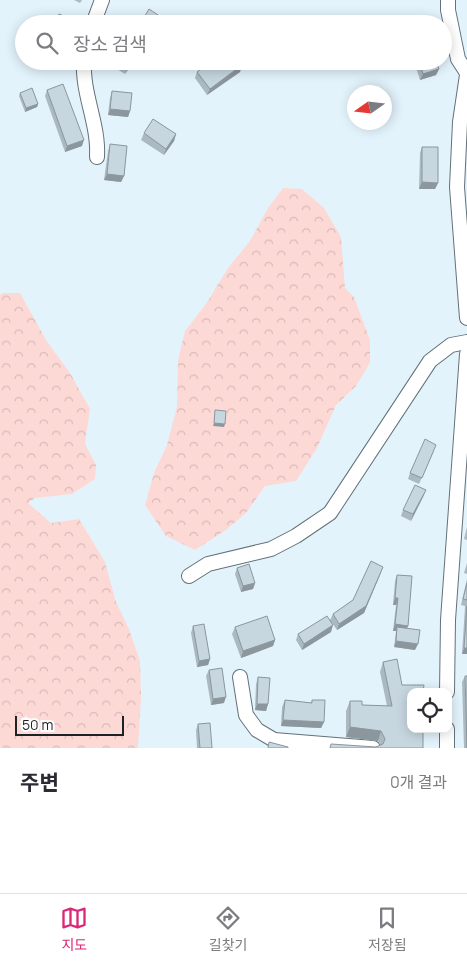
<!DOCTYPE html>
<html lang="ko">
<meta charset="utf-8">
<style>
body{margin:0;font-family:Manrope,"Noto Sans KR",sans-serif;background:#f7f7f7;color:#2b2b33}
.controls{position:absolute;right:15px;bottom:15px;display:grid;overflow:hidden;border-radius:10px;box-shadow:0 2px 12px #0003}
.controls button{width:45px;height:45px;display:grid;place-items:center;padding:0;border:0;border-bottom:1px solid #e1e1e2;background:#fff;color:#2b2b33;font:25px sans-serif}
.compass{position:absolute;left:347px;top:85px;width:45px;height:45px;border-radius:50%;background:#fff;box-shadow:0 2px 12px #0003;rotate:256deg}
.scale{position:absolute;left:15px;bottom:12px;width:109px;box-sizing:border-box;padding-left:5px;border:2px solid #1c2226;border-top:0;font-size:14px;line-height:18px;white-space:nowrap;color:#1c2226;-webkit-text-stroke:4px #fdfdfd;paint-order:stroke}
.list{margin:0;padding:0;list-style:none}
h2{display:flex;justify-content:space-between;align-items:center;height:65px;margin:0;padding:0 20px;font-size:21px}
h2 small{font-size:16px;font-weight:400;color:#7c7c81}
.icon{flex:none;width:28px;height:28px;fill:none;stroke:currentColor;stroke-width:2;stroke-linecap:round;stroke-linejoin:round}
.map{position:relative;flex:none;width:467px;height:748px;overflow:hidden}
.search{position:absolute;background:#fff;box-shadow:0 2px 12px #0003;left:15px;right:15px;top:15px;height:55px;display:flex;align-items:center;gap:12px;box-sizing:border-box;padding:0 18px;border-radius:28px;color:#7c7c81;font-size:19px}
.sheet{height:145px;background:#fff}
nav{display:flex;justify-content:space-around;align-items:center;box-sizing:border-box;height:70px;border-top:1px solid #e1e1e2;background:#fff;font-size:14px;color:#7c7c81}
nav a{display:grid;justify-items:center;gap:2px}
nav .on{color:#db2777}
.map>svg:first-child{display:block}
</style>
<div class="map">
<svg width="467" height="748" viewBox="0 0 467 748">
<defs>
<pattern id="forest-crowns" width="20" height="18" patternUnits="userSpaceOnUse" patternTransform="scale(1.25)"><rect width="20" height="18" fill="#fdd9d6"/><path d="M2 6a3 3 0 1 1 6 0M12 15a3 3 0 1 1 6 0" fill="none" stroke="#d8bab8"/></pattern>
</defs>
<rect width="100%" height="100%" fill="#e3f3fc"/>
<g fill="url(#forest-crowns)">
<polygon points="283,188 302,189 324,208 341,237 345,288 354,297 370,340 370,363 356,386 336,405 317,448 296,481 265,486 246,513 226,530 195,550 166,536 145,505 154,473 167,445 177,407 178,360 185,331 206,304 228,268 250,241 268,208"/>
<polygon points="3,293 20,293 46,340 70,373 90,409 85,444 96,465 95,479 72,494 35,498 28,503 51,523 79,519 105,562 116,602 129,629 140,661 141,697 138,748 0,748 0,295"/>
</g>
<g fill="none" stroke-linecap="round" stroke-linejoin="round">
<defs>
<g id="minor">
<polyline points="448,0 448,10 458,59 467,73"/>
<polyline points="93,24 102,0"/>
<path d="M 84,61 C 82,94 99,124 97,157"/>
<polyline points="467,75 460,122 457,187 467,318"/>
<polyline points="189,576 208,564 271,549 296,536 330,513 430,361 451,345 467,342"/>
<polyline points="240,677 246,715 257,730 274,740 373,748"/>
<polyline points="447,692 448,620 467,354"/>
<polyline points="447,748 447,729"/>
</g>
</defs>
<use href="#minor" stroke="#637178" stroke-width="16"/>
<use href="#minor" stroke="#fff" stroke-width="14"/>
</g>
<g fill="#abb9c1">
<polygon points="74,0 82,0 80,3"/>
<polygon points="114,61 134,61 125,74 112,66"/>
<polygon points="414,61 436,61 439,69 436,75 420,80"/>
<polygon points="242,65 240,72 207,95 195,78 197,72"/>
<polygon points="47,90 82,146 65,152 45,96"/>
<polygon points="112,91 130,111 128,117 108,115 110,98"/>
<polygon points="20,93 38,104 37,107 25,112 19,96"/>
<polygon points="144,133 176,134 174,141 164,155 141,140"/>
<polygon points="110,144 124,176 121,182 104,180 108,151"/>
<polygon points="422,147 438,183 435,189 419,189 420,153"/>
<polygon points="434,451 419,484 408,479 410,473"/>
<polygon points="426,490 423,497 411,521 401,516 403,510"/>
<polygon points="467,527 467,540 464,539"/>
<polygon points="467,563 467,574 464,573"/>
<polygon points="237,568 255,583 253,589 241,592 235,574"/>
<polygon points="381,573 364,613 337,630 332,623 331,632 302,650 296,640 298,634 330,620 333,614 353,600"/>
<polygon points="397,575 408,626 407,628 415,650 394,647 396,631 393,631 396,605 393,605 395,581"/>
<polygon points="467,579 467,654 462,654 465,606 461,605"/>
<polygon points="193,626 210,659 208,665 197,667 191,633"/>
<polygon points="235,627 275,640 273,646 241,658 232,634"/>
<polygon points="383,662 402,685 423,748 376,747 380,745 378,741 346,737 346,711 350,701 362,705 387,706 380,672"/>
<polygon points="209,670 224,703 211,705 206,676"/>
<polygon points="465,676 467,748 464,748 462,682"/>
<polygon points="258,677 268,704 266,711 255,710 256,684"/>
<polygon points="285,700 311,703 312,700 324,722 321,728 281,726 282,707"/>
<polygon points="198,724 212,748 197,748 196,730"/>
</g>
<g fill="#8b969d">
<polygon points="132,61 134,61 125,74 128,68"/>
<polygon points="242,65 240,72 207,95 210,89"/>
<polygon points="439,69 436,75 420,80 423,74"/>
<polygon points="38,104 37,107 25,112 26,108"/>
<polygon points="110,109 130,111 128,117 108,115"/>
<polygon points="176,134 174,141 164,155 166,149"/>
<polygon points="84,140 82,146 65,152 67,146"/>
<polygon points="107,174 124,176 121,182 104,180"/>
<polygon points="422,182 438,183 435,189 419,189"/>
<polygon points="214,423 225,424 224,427 213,426"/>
<polygon points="426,490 423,497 411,521 413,514"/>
<polygon points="383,567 364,613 337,630 339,624"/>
<polygon points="255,583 253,589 241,592 243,586"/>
<polygon points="395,598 398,598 396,605 393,605"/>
<polygon points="395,624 408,626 405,632 397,627 396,631 393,631"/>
<polygon points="333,625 331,632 302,650 304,644"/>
<polygon points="275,640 273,646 241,658 243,651"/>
<polygon points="396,641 418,644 415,650 394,647"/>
<polygon points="464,648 467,648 467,654 462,654"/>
<polygon points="210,659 208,665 197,667 199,661"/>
<polygon points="226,697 224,703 211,705 213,699"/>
<polygon points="257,704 268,704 266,711 255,710"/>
<polygon points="283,720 324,722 321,728 281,726"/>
<polygon points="350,727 381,731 378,741 346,737"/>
</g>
<g fill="#c7d7e0" stroke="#8b969d">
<polygon points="149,9 161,17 157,24 140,24"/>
<polygon points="59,14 72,20 71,24 55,24"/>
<polygon points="117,61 132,61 128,68"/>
<polygon points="212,61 239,61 242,65 210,89 197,72"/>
<polygon points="419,61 436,61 439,69 423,74"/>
<polygon points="63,84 84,140 67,146 47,90"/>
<polygon points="32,88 38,104 26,108 20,93"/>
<polygon points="112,91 132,93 130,111 110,109"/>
<polygon points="153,119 176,134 166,149 144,133"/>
<polygon points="110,144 127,146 124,176 107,174"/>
<polygon points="422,147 438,147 438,183 422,182"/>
<polygon points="215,410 226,411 225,424 214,423"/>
<polygon points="425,439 436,445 422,478 410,473"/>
<polygon points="415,485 426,490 413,514 403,510"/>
<polygon points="371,561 383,567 366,606 339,624 333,614 353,600"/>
<polygon points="249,564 255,583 243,586 237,568"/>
<polygon points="397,575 412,576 408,626 395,624 398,598 395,598"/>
<polygon points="467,583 467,600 463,599"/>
<polygon points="467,606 467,648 464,648"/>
<polygon points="267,616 275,640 243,651 235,627"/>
<polygon points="327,616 333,625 304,644 298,634"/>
<polygon points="204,624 210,659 199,661 193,626"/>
<polygon points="397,627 420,630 418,644 396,641"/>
<polygon points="397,659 402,685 424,685 423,692 411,692 411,729 423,729 423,748 330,748 331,744 376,747 383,744 385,739 381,731 350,727 350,701 362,701 362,705 392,706 383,662"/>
<polygon points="222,668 226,697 213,699 209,670"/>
<polygon points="465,676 467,676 467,748"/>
<polygon points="258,677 270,678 268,704 257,704"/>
<polygon points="285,700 312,703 312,700 325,700 324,722 283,720"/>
<polygon points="210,723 212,748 200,748 198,724"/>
<polygon points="269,742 288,747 288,748 268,748"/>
</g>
</svg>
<div class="controls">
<button><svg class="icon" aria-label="locate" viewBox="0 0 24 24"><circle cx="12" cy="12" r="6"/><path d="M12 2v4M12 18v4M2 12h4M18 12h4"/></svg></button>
</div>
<svg class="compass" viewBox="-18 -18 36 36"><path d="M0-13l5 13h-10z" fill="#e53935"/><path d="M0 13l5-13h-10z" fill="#7c7c81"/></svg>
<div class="scale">50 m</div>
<div class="search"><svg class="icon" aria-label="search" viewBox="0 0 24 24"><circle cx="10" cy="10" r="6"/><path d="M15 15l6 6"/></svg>장소 검색</div>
</div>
<section class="sheet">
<h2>주변<small>0개 결과</small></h2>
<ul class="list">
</ul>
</section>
<nav>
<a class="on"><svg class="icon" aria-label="map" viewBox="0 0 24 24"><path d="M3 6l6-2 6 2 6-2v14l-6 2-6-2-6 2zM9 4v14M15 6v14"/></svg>지도</a>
<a><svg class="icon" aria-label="directions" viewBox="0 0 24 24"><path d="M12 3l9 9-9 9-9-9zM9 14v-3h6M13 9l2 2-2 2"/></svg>길찾기</a>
<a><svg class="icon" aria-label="saved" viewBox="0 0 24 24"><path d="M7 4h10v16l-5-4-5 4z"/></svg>저장됨</a>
</nav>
